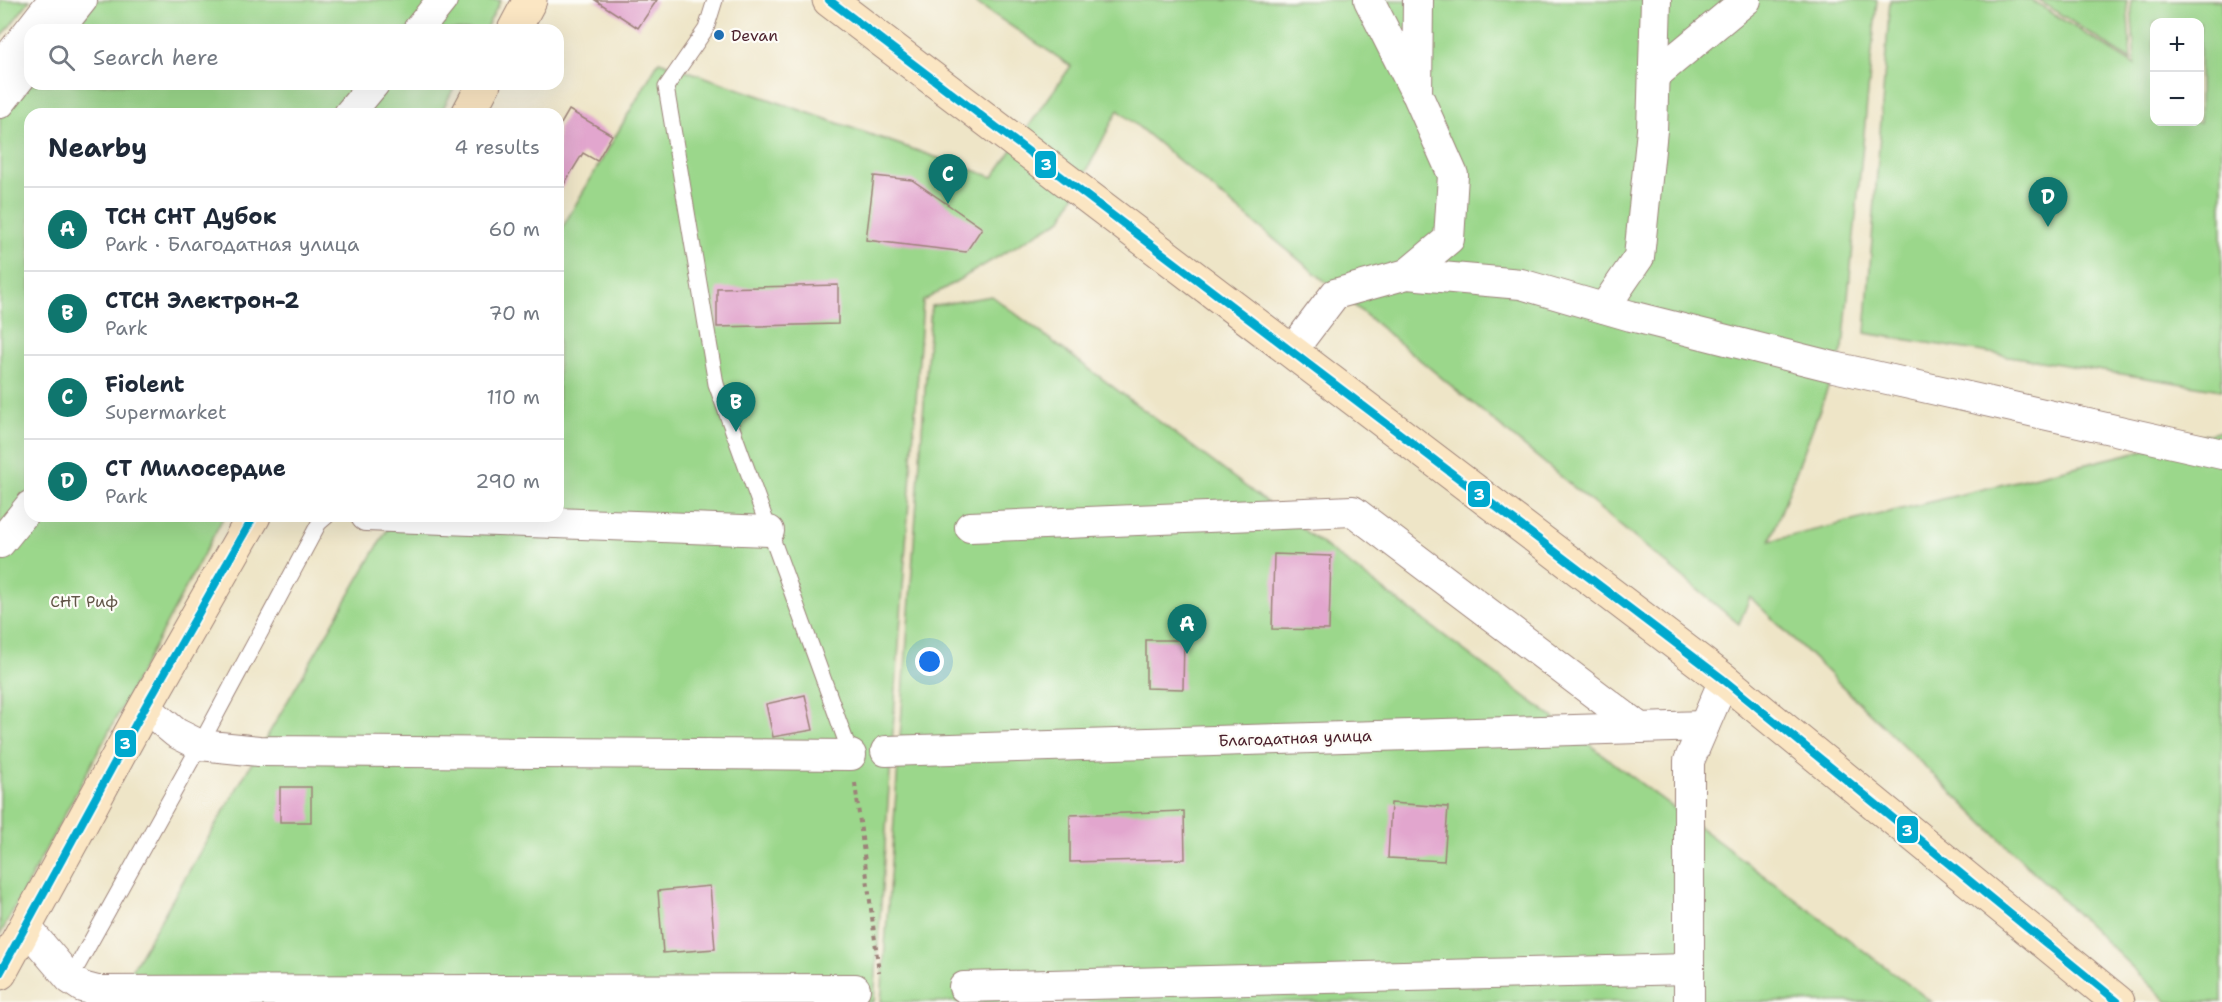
<!DOCTYPE html>
<meta charset="utf-8">
<style>
body{margin:0;font-family:"Shantell Sans",sans-serif;background:#f6f6f7;color:#1f2937}
.controls{position:absolute;right:18px;top:18px;display:grid;overflow:hidden;border-radius:12px;box-shadow:0 6px 24px #0002}
.controls button{width:54px;height:54px;display:grid;place-items:center;padding:0;border:0;border-bottom:2px solid #e0e1e3;background:#fff;color:#1f2937;font:30px sans-serif}
.you{position:absolute;left:930px;top:662px;width:21px;height:21px;margin:-15px;border:4px solid #fff;border-radius:50%;background:#1a73e8;box-shadow:0 0 0 9px #1a73e833}
.badge{display:grid;place-items:center;width:39px;height:39px;border-radius:50%;background:#0f766e;color:#fff;font-size:20px;font-weight:700}
.pin{position:absolute;translate:-50% -50px;filter:drop-shadow(0 2px 3px #0008)}
.pin::after{content:'';position:absolute;top:32px;width:21px;height:18px;background:inherit;clip-path:polygon(0 0,100% 0,50% 100%)}
.list{margin:0;padding:0;list-style:none}
h2{display:flex;justify-content:space-between;align-items:center;height:78px;margin:0;padding:0 24px;font-size:26px}
h2 small{font-size:20px;font-weight:400;color:#747a83}
.list li{display:grid;grid-template-columns:39px 1fr auto;gap:18px;align-items:center;box-sizing:border-box;height:84px;padding:0 24px;border-top:2px solid #e0e1e3}
.list b{display:block;font-size:22px;white-space:nowrap}
.list p{margin:0;font-size:20px;white-space:nowrap;color:#747a83}
.list em{font-size:20px;font-style:normal;color:#747a83}
.icon{flex:none;width:33px;height:33px;fill:none;stroke:currentColor;stroke-width:2;stroke-linecap:round;stroke-linejoin:round}
.map{position:relative;flex:none;width:2222px;height:1002px;overflow:hidden}
.search{position:absolute;background:#fff;box-shadow:0 6px 24px #0002;left:24px;top:24px;width:540px;height:66px;display:flex;align-items:center;gap:15px;box-sizing:border-box;padding:0 21px;border-radius:18px;color:#747a83;font-size:22px}
.panel{position:absolute;background:#fff;box-shadow:0 6px 24px #0002;left:24px;top:108px;width:540px;height:414px;border-radius:18px}
.map>svg:first-child{display:block}
</style>
<div class="map">
<svg width="2222" height="1002" viewBox="0 0 2222 1002">
<rect width="100%" height="100%" fill="#fdfcf7"/>
<filter id="ink" filterUnits="userSpaceOnUse"><feTurbulence type="fractalNoise" baseFrequency=".0167" numOctaves="2"/><feDisplacementMap in="SourceGraphic" scale="12" xChannelSelector="R" yChannelSelector="G"/><feConvolveMatrix kernelMatrix="1 2 1 2 8 2 1 2 1" color-interpolation-filters="sRGB"/></filter>
<filter id="wash" filterUnits="userSpaceOnUse"><feTurbulence type="fractalNoise" baseFrequency=".008" numOctaves="4" result="noise"/><feDisplacementMap in="SourceGraphic" scale="24" xChannelSelector="R" yChannelSelector="G"/><feGaussianBlur stdDeviation="1.35" result="paint"/><feColorMatrix in="noise" values="0 0 0 0 0 0 0 0 0 0 0 0 0 0 0 0 0 1.4 0 .05"/><feComposite in="paint" operator="in"/></filter>
<g filter="url(#wash)">
<rect width="100%" height="100%" fill="#eee5c7"/>
<g fill="#9bd78b" stroke="#727b5b" stroke-width="1.5" fill-rule="evenodd">
<polygon points="0,0 30,0 0,39"/>
<polygon points="71,0 501,0 485,30 47,30"/>
<polygon points="972,0 1877,0 1843,348 1770,541 2222,431 2222,1002 2168,1002 1750,597 1739,624 1118,110 1062,219 923,301 874,1002 113,1002 395,516 558,516 558,235 659,61 993,177 1071,66"/>
<path d="M 1890,0 L 2031,0 L 2135,65 L 2131,0 L 2222,0 L 2222,390 L 1865,333 ZM 2154,22 L 2200,22 L 2200,122 L 2154,122 Z"/>
<polygon points="2038,0 2127,0 2131,60"/>
<polygon points="30,84 456,84 440,114 30,114 30,516 224,516 0,935 0,89"/>
<polygon points="992,296 1932,1002 881,1002 931,306"/>
</g>
<g id="blocks">
<g fill="#e2a6ce">
<polygon points="595,0 657,0 638,28"/>
<polygon points="569,110 612,135 597,161 583,153 558,194 558,129"/>
<polygon points="874,176 912,180 982,228 966,252 866,240"/>
<polygon points="838,285 838,324 717,327 717,288"/>
<polygon points="1274,554 1331,556 1329,630 1272,629"/>
<polygon points="1146,640 1184,640 1183,689 1146,688"/>
<polygon points="805,695 813,730 773,737 766,704"/>
<rect x="280" y="787" width="31" height="35"/>
<polygon points="1391,803 1448,807 1444,861 1388,858"/>
<polygon points="1184,811 1185,859 1070,862 1070,815"/>
<polygon points="710,886 715,949 663,953 658,891"/>
</g>
</g>
</g>
<g filter="url(#ink)">
<use href="#blocks" fill-opacity="0" stroke="#9c8279" stroke-width="1.5"/>
<g fill="none" stroke-linecap="round" stroke-linejoin="round">
<defs>
<g id="service">
<polyline points="715,0 706,29 666,87 716,384 851,755"/>
<polyline points="70,979 200,745 319,523 327,516"/>
</g>
<g id="minor">
<polyline points="1369,0 1415,91"/>
<polyline points="58,30 82,0"/>
<polyline points="418,30 442,0"/>
<polyline points="0,68 53,0"/>
<polyline points="1654,76 1746,0"/>
<polyline points="0,103 30,65"/>
<polyline points="349,114 374,84"/>
<polyline points="1407,274 1449,239 1453,175 1417,94 1418,0"/>
<polyline points="1604,308 1639,257 1652,130 1656,0"/>
<polyline points="1291,352 1335,294 1407,274 1521,284 1631,316 1834,367 2222,454"/>
<polyline points="366,516 769,531"/>
<polyline points="970,527 1353,511 1640,728"/>
<polyline points="0,543 30,506"/>
<polyline points="145,707 176,733 200,745 259,751 851,755"/>
<polyline points="886,751 1704,726"/>
<polyline points="26,927 70,979 82,987 97,991 855,989"/>
<polyline points="964,987 1689,969"/>
<polyline points="1689,1002 1689,761 1724,680"/>
</g>
<g id="secondary">
<polyline points="829,0 1724,680 2118,1002"/>
<polyline points="514,30 530,0"/>
<polyline points="468,114 484,84"/>
<polyline points="0,973 145,707 254,516"/>
</g>
</defs>
<use href="#service" stroke="#9c8279" stroke-width="17"/>
<use href="#minor" stroke="#9c8279" stroke-width="32"/>
<use href="#secondary" stroke="#9c8279" stroke-width="35"/>
<polyline stroke="#9c8279" stroke-width="4" stroke-dasharray="4.5 4.5" stroke-linecap="butt" points="855,783 879,972"/>
<use href="#service" stroke="#fff" stroke-width="15"/>
<use href="#minor" stroke="#fff" stroke-width="30"/>
<use href="#secondary" stroke="#fbe6c3" stroke-width="33"/>
<defs>
<g id="bus-1">
<polyline points="829,0 1724,680 2118,1002"/>
<polyline points="0,973 145,707 254,516"/>
</g>
</defs>
<use href="#bus-1" stroke="#fdfcf7" stroke-width="12"/>
<use href="#bus-1" stroke="#00a9ce" stroke-width="8"/>
</g>
</g>
<circle fill="#1f6fb2" stroke="#fdfcf7" stroke-width="2" cx="719" cy="35" r="6"/>
<g text-anchor="middle" dominant-baseline="central" stroke-width="4.5" stroke-linejoin="round" paint-order="stroke">
<g font-size="16" fill="#4a1f2b" stroke="#fdfcf7" text-anchor="start">
<text x="731" y="35">Devan</text>
</g>
<g font-size="16" fill="#625648" stroke="#fdfcf7">
<text x="84" y="601">СНТ Риф</text>
</g>
<g font-size="16" fill="#4a1f2b" stroke="#fdfcf7">
<text transform="translate(1295 738) rotate(-2)">Благодатная улица</text>
</g>
</g>
<g stroke="#fdfcf7" stroke-width="2">
<rect x="1034" y="150" width="23" height="29" rx="6" fill="#00a9ce"/>
<rect x="1467" y="480" width="24" height="28" rx="6" fill="#00a9ce"/>
<rect x="114" y="729" width="23" height="29" rx="6" fill="#00a9ce"/>
<rect x="1896" y="815" width="23" height="29" rx="6" fill="#00a9ce"/>
</g>
<g font-size="16" text-anchor="middle" font-weight="bold" fill="#fff">
<text x="1046" y="170">3</text>
<text x="1479" y="500">3</text>
<text x="125" y="749">3</text>
<text x="1907" y="836">3</text>
</g>
</svg>
<div class="controls">
<button>+</button>
<button>−</button>
</div>
<div class="you"></div>
<div class="pin badge" style="left:1187px;top:654px">A</div>
<div class="pin badge" style="left:736px;top:432px">B</div>
<div class="pin badge" style="left:948px;top:204px">C</div>
<div class="pin badge" style="left:2048px;top:227px">D</div>
<div class="search"><svg class="icon" aria-label="search" viewBox="0 0 24 24"><circle cx="10" cy="10" r="6"/><path d="M15 15l6 6"/></svg>Search here</div>
<section class="panel">
<h2>Nearby<small>4 results</small></h2>
<ul class="list">
<li><span class="badge">A</span><div><b>ТСН СНТ Дубок</b><p>Park · Благодатная улица</p></div><em>60 m</em></li>
<li><span class="badge">B</span><div><b>СТСН Электрон-2</b><p>Park</p></div><em>70 m</em></li>
<li><span class="badge">C</span><div><b>Fiolent</b><p>Supermarket</p></div><em>110 m</em></li>
<li><span class="badge">D</span><div><b>СТ Милосердие</b><p>Park</p></div><em>290 m</em></li>
</ul>
</section>
</div>
